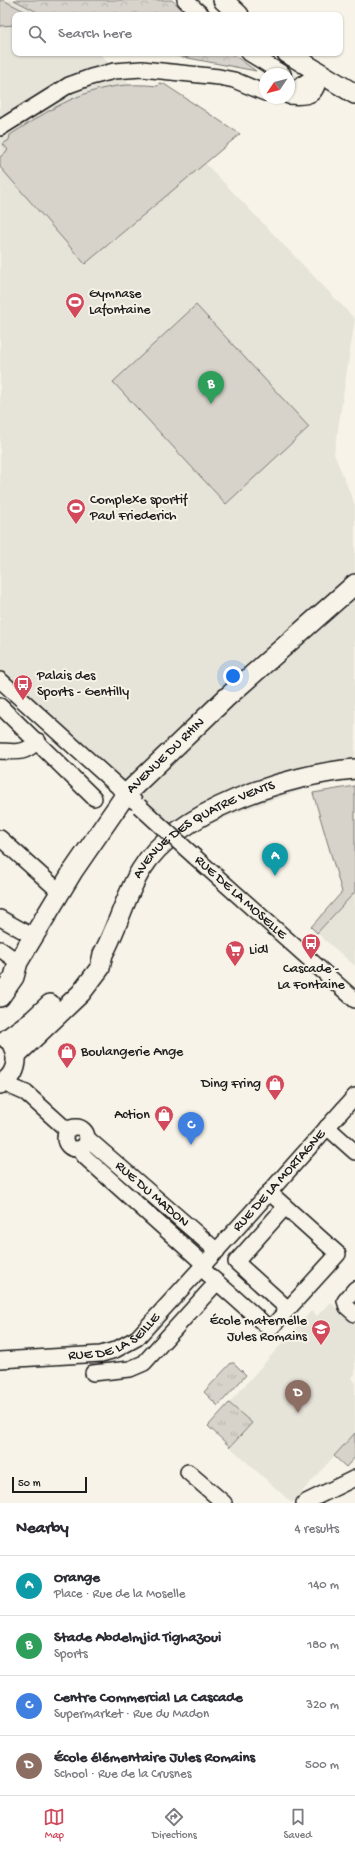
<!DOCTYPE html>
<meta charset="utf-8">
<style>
body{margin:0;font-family:"Gochi Hand",sans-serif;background:#f7f7f7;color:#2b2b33}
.compass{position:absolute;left:259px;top:68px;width:36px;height:36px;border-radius:50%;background:#fff;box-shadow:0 1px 3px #0004;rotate:235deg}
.scale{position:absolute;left:12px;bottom:10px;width:75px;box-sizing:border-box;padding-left:4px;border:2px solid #1c1c1c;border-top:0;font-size:11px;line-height:14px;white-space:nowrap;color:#1c1c1c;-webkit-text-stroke:3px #f7f3e8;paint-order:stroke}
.you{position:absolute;left:233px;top:676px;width:14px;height:14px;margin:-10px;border:3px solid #fff;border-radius:50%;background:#1a73e8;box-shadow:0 0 0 6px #1a73e833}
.badge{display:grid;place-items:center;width:26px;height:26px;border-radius:50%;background:#d1495b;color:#fff;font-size:13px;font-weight:700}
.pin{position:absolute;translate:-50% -33px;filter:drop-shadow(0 1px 2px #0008)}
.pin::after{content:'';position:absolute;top:21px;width:14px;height:12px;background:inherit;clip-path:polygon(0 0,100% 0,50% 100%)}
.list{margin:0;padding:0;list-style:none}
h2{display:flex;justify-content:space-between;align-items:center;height:52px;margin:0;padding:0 16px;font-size:17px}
h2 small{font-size:13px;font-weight:400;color:#7c7c81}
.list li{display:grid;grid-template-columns:26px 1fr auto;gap:12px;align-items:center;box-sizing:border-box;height:60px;padding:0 16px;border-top:1px solid #e1e1e2}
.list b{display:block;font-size:15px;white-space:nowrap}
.list p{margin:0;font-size:13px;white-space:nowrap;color:#7c7c81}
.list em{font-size:13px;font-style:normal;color:#7c7c81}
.icon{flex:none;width:22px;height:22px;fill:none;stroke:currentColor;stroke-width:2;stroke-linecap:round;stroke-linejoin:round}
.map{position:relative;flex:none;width:355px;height:1503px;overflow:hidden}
.search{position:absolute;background:#fff;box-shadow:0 1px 3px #0004;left:12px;right:12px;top:12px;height:44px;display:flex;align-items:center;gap:10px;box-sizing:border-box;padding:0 14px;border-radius:8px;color:#7c7c81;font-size:15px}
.sheet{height:292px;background:#fff}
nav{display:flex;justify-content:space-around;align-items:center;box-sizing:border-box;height:56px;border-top:1px solid #e1e1e2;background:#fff;font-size:11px;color:#7c7c81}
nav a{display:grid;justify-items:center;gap:2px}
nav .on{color:#d1495b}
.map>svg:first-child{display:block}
</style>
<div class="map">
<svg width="355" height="1503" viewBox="0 0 355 1503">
<defs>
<pattern id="forest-crowns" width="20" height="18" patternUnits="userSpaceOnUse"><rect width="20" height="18" fill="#d7d3cb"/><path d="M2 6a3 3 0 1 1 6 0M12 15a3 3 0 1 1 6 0" fill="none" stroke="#b8b5ae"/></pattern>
<pattern id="park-tufts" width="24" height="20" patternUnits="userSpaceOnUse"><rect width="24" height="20" fill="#d7d3cb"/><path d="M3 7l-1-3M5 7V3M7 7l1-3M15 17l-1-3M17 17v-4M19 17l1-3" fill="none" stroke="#b8b5ae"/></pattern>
</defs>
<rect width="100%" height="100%" fill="#f7f3e8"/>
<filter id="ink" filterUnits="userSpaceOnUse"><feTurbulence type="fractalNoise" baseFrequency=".025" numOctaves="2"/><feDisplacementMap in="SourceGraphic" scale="8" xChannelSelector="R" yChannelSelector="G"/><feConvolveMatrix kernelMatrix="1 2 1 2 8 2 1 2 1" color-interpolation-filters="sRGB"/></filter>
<g filter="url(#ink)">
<g fill="#e6e3d9">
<polygon points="0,0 14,0 43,15 15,15 15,53 99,53 355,319 334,454 355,505 355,781 323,783 246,809 186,835 121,795 0,687"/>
<polygon points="354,892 355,892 355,966 317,933"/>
<polygon points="330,1302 355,1324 355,1374 351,1378 355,1382 355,1433 292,1503 230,1447 252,1423 229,1403 311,1311 317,1316"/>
</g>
<g fill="#d7d3cb" stroke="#7a7874">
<polygon points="0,0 3,0 32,15 15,15 15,25 0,26"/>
<path d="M 159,83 L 164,84 L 240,134 L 85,264 L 0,167 L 0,157 L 8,150 L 3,144 L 9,140 L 10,135 C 60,103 96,79 158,86 Z"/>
<polygon points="196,305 309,427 226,504 113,382"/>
<polygon points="355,786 355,892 317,933 311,927 342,892 313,793"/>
<polygon points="355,1433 355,1457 346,1467 334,1456"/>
</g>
<g fill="url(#forest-crowns)" stroke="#7a7874">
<polygon points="14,0 172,0 188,15 43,15"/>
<polygon points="162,53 231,53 256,71"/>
</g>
<g fill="url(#park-tufts)" stroke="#7a7874">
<polygon points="231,1363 234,1363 246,1375 218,1406 204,1392"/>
<polygon points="229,1403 252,1423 230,1447 208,1426"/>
</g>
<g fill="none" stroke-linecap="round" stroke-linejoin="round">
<defs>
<g id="minor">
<polyline points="185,0 202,15"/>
<polyline points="249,53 283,74"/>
<path d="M 289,96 C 311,98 317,95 320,73"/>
<polyline points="289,96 296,88 320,73"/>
<polyline points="0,128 69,85 91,77 114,71 142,69 219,77 234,80 265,93"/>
<polyline points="0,680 134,801"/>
<polyline points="0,706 94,798"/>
<path d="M 0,751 C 18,752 24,754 38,741"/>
<polyline points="0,838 61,893"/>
<path id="s1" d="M 195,857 L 355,1000"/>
<polyline points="0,918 34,937"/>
<polyline points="0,949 18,962"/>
<polyline points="3,1083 26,1093 67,1130"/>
<circle cx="76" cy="1138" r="11"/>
<polyline points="327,1127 355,1152"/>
<path id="s2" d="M 87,1138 L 217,1251"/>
<polyline points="79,1149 85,1157 205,1265"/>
<polyline points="285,1207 236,1262 288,1309"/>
<polyline points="201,1268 270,1329 338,1254 269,1192"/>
<polyline points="355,1289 345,1301 347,1307 355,1314"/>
<path id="s3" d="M 0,1360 L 101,1354 L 115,1350 L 137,1338 L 249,1215 L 355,1096"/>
<polyline points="93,1373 130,1369 144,1363 217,1282"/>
<polyline points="188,1472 224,1503"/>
<polyline points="304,1503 355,1478"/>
</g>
<g id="major">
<polyline points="223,0 239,15"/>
<polyline points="287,53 355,94"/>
<path id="s4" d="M 0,997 L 14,977 L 18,962 L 73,871 L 126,794 L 226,698 L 355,584"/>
<polyline points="7,1039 33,1020 50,1004"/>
<path id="s5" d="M 16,1055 L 81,993 L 100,968 L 103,954 C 118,927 125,896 141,870 C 177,810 289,774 355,769"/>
<path d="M 0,1084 C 16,1077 20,1059 12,1044"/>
</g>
</defs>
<use href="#minor" stroke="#1c1c1c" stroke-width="18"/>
<use href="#major" stroke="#1c1c1c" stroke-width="22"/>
<use href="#minor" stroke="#f7f3e8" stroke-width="15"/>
<use href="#major" stroke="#f7f3e8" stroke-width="19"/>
<defs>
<polyline id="minor-bridge" points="139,806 195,857"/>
</defs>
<use href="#minor-bridge" stroke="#1c1c1c" stroke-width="18" stroke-linecap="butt"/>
<use href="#minor-bridge" stroke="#f7f3e8" stroke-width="15"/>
</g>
</g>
<defs>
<symbol id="stadium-pin" viewBox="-11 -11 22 30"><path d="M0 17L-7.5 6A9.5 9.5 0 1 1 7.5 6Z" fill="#d1495b" stroke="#f7f3e8"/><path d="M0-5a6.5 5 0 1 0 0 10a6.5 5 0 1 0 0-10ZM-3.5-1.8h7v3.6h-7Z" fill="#fff"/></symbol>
<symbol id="bus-pin" viewBox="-11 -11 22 30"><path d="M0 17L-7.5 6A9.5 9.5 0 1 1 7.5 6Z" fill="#d1495b" stroke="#f7f3e8"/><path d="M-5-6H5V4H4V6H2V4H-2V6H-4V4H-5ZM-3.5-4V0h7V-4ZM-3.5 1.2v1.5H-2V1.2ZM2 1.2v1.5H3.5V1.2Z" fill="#fff"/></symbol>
<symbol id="supermarket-pin" viewBox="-11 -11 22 30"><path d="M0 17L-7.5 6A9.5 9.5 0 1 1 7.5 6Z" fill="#d1495b" stroke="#f7f3e8"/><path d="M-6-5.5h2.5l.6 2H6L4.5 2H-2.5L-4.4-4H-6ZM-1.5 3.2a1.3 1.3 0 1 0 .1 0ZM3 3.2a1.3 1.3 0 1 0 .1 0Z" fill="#fff"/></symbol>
<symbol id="shop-pin" viewBox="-11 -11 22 30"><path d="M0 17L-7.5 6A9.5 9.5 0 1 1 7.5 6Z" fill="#d1495b" stroke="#f7f3e8"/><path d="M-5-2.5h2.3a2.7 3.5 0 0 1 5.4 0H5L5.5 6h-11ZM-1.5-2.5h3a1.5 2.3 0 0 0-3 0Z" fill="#fff"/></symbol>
<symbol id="school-pin" viewBox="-11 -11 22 30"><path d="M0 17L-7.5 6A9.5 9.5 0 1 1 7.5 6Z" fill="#d1495b" stroke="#f7f3e8"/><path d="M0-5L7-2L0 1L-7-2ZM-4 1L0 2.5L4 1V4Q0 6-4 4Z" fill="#fff"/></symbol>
</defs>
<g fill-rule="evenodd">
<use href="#stadium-pin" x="64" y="291" width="22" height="30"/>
<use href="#stadium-pin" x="65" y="497" width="22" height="30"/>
<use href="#bus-pin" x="12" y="673" width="22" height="30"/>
<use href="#bus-pin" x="300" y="932" width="22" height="30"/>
<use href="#supermarket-pin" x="224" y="939" width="22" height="30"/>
<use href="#shop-pin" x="56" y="1041" width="22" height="30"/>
<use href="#shop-pin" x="264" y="1073" width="22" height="30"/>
<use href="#shop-pin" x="153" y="1104" width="22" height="30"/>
<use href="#school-pin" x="310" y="1318" width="22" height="30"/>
</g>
<g text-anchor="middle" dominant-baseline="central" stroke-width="4" stroke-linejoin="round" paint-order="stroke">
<g font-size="14" fill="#1c1c1c" stroke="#f7f3e8" text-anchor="start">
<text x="89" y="294">Gymnase<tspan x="89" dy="16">Lafontaine</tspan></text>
<text x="90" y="500">Complexe sportif<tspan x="90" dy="16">Paul Friederich</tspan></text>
<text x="37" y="676">Palais des<tspan x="37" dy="16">Sports - Gentilly</tspan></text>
<text x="249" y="950">Lidl</text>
<text x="311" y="969" text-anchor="middle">Cascade -<tspan x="311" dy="16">La Fontaine</tspan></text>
<text x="81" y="1052">Boulangerie Ange</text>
<text x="261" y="1084" text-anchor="end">Ding Fring</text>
<text x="150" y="1115" text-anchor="end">Action</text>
<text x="307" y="1321" text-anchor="end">École maternelle<tspan x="307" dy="16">Jules Romains</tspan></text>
</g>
<g font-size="14" fill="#1c1c1c" stroke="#f7f3e8">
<text stroke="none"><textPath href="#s4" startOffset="295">AVENUE DU RHIN</textPath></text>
<text stroke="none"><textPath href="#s5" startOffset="304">AVENUE DES QUATRE VENTS</textPath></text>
<text stroke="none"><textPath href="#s1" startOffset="61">RUE DE LA MOSELLE</textPath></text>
<text stroke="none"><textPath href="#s3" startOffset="353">RUE DE LA MORTAGNE</textPath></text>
<text stroke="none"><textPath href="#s2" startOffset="86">RUE DU MADON</textPath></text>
<text stroke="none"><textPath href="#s3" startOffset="120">RUE DE LA SEILLE</textPath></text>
</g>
</g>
</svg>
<svg class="compass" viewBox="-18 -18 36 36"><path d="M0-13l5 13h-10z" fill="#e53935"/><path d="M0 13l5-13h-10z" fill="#7c7c81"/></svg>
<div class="scale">50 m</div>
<div class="you"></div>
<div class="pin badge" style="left:275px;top:876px;background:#0f9aa8">A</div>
<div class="pin badge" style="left:211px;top:404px;background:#2e9e5b">B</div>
<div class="pin badge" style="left:191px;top:1145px;background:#3f7fe0">C</div>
<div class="pin badge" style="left:298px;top:1413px;background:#8d6e63">D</div>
<div class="search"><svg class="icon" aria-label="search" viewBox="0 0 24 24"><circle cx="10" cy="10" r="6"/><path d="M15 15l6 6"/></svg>Search here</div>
</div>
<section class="sheet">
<h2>Nearby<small>4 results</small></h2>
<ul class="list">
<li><span class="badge" style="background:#0f9aa8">A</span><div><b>Orange</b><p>Place · Rue de la Moselle</p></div><em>140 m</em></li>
<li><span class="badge" style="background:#2e9e5b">B</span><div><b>Stade Abdelmjid Tighazoui</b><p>Sports</p></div><em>180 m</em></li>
<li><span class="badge" style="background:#3f7fe0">C</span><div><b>Centre Commercial La Cascade</b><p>Supermarket · Rue du Madon</p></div><em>320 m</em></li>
<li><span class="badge" style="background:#8d6e63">D</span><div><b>École élémentaire Jules Romains</b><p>School · Rue de la Crusnes</p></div><em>500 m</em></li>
</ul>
</section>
<nav>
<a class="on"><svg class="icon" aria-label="map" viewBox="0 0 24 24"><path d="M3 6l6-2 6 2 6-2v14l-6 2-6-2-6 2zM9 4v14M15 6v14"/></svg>Map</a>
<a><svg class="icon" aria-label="directions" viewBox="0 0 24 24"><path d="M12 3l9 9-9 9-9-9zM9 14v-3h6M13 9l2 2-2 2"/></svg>Directions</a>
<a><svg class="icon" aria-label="saved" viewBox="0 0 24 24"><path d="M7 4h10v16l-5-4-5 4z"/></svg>Saved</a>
</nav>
